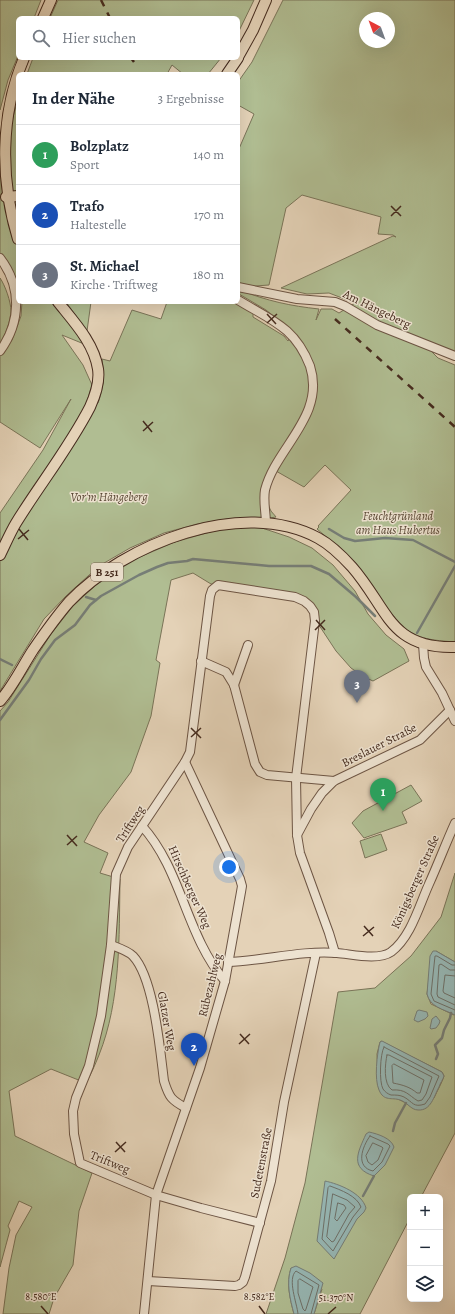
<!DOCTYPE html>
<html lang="de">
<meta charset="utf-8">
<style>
body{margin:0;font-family:Alegreya,serif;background:#f2f2f3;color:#1f2937}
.controls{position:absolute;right:12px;bottom:12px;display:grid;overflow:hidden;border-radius:6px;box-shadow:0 4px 16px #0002}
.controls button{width:36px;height:36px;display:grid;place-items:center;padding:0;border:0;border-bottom:1px solid #e0e1e3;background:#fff;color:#1f2937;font:20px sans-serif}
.compass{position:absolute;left:359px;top:12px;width:36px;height:36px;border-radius:50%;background:#fff;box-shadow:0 4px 16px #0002;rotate:319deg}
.you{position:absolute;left:229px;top:867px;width:14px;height:14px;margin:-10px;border:3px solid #fff;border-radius:50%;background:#1a73e8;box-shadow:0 0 0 6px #1a73e833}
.badge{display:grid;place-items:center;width:26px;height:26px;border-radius:50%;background:#111827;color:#fff;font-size:13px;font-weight:700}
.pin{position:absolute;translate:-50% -33px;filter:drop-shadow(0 1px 2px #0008)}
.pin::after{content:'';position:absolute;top:21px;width:14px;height:12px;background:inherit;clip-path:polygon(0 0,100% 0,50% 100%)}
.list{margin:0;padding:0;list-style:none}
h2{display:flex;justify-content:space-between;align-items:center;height:52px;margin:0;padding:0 16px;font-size:17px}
h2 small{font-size:13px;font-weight:400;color:#747a83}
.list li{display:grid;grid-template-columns:26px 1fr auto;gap:12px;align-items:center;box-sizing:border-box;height:60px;padding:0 16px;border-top:1px solid #e0e1e3}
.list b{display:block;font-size:15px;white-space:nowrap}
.list p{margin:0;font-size:13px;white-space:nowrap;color:#747a83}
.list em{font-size:13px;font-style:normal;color:#747a83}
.icon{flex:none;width:22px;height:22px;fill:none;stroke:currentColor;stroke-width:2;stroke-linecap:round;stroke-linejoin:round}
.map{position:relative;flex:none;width:455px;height:1314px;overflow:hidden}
.search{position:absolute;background:#fff;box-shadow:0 4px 16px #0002;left:16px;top:16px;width:224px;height:44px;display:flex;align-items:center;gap:10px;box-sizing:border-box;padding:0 14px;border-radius:6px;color:#747a83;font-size:15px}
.panel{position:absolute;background:#fff;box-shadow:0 4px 16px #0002;left:16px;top:72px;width:224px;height:232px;border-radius:6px}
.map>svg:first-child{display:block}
</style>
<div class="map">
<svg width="455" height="1314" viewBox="0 0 455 1314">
<rect width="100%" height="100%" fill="#e4d2b7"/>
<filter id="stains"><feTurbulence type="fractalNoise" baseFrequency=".005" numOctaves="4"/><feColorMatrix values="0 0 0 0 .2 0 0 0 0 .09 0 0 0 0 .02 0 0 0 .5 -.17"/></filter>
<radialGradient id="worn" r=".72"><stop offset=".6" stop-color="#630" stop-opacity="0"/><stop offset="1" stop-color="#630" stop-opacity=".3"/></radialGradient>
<g fill="#b0bd92" stroke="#7a7458" fill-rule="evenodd">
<polygon points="0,0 41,0 34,18 18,18 18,56 8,80 0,110"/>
<polygon points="58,0 254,0 238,33 238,18 50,18"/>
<path d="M 283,0 L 455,0 L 455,353 L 421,341 L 438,358 L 455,365 L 455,642 C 432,640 420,640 401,626 L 344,552 L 317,529 L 319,527 L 318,526 L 351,490 L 325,465 L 304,487 L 276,471 C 271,483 264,497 270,509 C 271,512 274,514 276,517 L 257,520 L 227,519 L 197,524 L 164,533 L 130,548 L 99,566 L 66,596 L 44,619 L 0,691 L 0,513 L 43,450 L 71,399 L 40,448 L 0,422 L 0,356 L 12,340 L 21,316 L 22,302 L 51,302 L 69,323 L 84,344 L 62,335 L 83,365 L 92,385 L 88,398 L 98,403 C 104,387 104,375 102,359 L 110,361 L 132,310 L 161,319 L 167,302 L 236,302 L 253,313 L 253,317 L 284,336 L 288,341 L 289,339 L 298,336 L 266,310 L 239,294 L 240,290 C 267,301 291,306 319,309 L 316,320 L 321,309 L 332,309 L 339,313 L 355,303 L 329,293 L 307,294 L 281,288 L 393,236 L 396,237 L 393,235 L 378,234 L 381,217 L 302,195 L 286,208 L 269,285 L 255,286 L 238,284 L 238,151 L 254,114 L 238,105 L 238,82 L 252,62 ZM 365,18 L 389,18 L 389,42 L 365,42 Z"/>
<polygon points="33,58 221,58 208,74 183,74 172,65 167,74 27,74"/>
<polygon points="18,99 18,287 16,280 0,254 0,168 10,169 10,128"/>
<path d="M 0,278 C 5,285 11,302 11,311 C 11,319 5,337 0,343 Z"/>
<polygon points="66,302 91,302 87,331"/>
<path d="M 259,527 L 289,537 L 312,548 L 333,565 L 355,591 L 368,614 L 386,635 L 404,649 L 409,661 L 373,681 L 364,677 L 351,668 L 336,651 L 307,607 L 294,600 L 226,586 L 211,584 L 193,573 L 171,580 L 156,660 L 160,663 L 151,716 L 131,772 L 99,815 L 84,842 L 108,853 L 100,873 L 120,879 C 119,937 121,1000 99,1055 C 95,1065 91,1074 86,1083 L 51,1069 L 9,1091 L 15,1136 L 92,1173 L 79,1211 L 73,1265 L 54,1298 L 49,1314 L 3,1314 L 9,1268 L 16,1235 L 32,1207 L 19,1201 L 8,1226 L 10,1230 L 0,1267 L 0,711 L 8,702 L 51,634 L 73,606 L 96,585 L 128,562 L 175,542 L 224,528 Z"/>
<polygon points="411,785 422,801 402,812 407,823 364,838 352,823 363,811"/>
<polygon points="381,834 387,850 365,858 360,841"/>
<path d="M 455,873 L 455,962 L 436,951 L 429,979 L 427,994 L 431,1004 L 454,1015 L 455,1013 L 455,1133 L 421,1197 L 410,1197 L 410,1218 L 360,1314 L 314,1314 L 322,1289 L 291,1268 C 286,1283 290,1299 294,1314 L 266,1314 L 285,1258 L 305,1183 L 338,992 L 375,988 L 411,956 L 441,917 ZM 381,1041 L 442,1072 L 444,1076 C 442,1083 437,1091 434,1098 L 406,1103 L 398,1099 L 378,1082 L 377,1054 L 380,1042 Z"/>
</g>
<g fill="#96b6b3" stroke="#767e77">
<path d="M 433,951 L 436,951 L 455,962 L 455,1015 C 443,1009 430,1007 427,994 L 430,956 Z"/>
<polygon points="419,1010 427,1012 428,1016 425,1019 418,1022 414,1020 417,1011"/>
<polygon points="436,1016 440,1021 439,1024 436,1028 431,1029 430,1028 432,1019"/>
<path d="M 382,1041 L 442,1072 L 444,1076 C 443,1080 440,1083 439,1087 C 434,1096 431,1111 418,1110 C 411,1110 407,1102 400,1100 C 392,1097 384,1102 379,1090 C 374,1079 377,1054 380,1042 Z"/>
<path d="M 369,1132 C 378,1134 391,1138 394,1147 L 385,1165 L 374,1176 C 349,1168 358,1152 366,1134 Z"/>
<path d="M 325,1181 C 339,1184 362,1193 366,1208 L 364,1212 L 357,1219 L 334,1259 L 317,1241 Z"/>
<path d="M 296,1266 L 310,1273 L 323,1283 L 314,1314 L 294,1314 C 290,1299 286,1283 291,1268 Z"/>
</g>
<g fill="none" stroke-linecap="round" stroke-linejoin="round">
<g stroke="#6e7068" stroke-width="1">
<polyline points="455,965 452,965 437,956 435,956 431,994 434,1001 455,1010"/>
<polyline points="455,970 450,970 441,964 439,965 437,994 438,997 455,1005"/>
<polyline points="455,976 445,975 443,991 444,993 455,998"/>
<path d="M 384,1047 L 439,1076 L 430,1097 L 425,1104 C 413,1108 413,1102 404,1097 C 400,1095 396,1095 391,1095 C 388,1094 385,1092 383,1089 C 379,1082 380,1054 384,1047 Z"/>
<path d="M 387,1055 L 389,1055 L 432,1077 L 426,1094 L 422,1100 L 418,1101 C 408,1095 406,1089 392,1090 C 383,1084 385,1064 387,1055 Z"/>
<path d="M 394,1064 L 424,1080 L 420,1093 L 417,1093 C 410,1087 403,1085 393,1083 L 392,1066 Z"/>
<path d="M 370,1136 L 388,1144 L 390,1146 L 382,1162 L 373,1171 C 355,1167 362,1147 370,1136 Z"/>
<polygon points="373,1143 382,1147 383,1148 378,1160 372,1165 368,1162 366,1156"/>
<path d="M 330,1186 C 341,1190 357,1196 361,1207 L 353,1217 L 333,1251 L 322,1239 L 328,1188 Z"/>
<polygon points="333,1194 347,1200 355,1207 349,1214 334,1241 332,1242 327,1237"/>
<polygon points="338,1203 344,1205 346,1208 337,1221 335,1219"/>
<polygon points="300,1279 313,1287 306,1309 305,1311 303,1309 298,1293 298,1281"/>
<path d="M 298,1314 C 297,1303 287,1279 296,1271 L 319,1285 L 311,1314"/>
</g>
<g stroke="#767e77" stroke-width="2.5">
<polyline points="329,529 344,538 355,541 385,538 413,540 455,562"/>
<polyline points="86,597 96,600"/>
<polyline points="417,633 455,566"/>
<polyline points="0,659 12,665"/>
<polyline points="0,720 29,680 41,659 55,640 75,625 90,605 101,596 139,575 157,567 168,563 187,561 193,559 269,566 311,566 329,574 356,597 375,616"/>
<polyline points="436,1059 438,1054 435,1045 442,1038 444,1030 450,1018 451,1013"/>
<polyline points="393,1131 395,1123 406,1103"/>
<polyline points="363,1196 374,1176"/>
</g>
<defs>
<g id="minor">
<path d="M 0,258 C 22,287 21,322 0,351"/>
<polyline points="238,287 297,299 335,302 345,306 377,325 455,356"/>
<path d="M 238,300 C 254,310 272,318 287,331 C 297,340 305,353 310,366 C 326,416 276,447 265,490 C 263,501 266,513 266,524"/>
<polyline points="423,644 424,658 426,667 442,693 455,721"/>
<polyline points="201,661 226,672 234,685 255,764 260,772 267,775 334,781"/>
<polyline points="234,685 248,645"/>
<path d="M 142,826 C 182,870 186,936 225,981"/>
<polyline points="297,835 311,809 322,793 334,781 420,740 450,710"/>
<path d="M 111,945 C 119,948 128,951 133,956 C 154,978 160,1050 164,1081 C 169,1097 171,1100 186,1108"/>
<path d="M 228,962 C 264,961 301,950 337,953 C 351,954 378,961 391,952 C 411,937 419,906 429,884 C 438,864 446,843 455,823"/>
<polyline points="260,1223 201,1208 156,1195 80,1163 74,1134 73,1111 76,1098 89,1066 101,1016 111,945 116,874 128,847 185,762 190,752 210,596 212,590 218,585 295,597 304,601 310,606 314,612 315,621 296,778 297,835 300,853 329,933 335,953"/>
<polyline points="148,1281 235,1286 239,1285 243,1282 245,1277 271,1181 284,1102 316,953"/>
<polyline points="144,1314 156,1195 200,1068 225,981 241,892 242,886 240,879 185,762"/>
</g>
<g id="major">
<polyline points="43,18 51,0"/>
<polyline points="238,57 253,30 266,0"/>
<polyline points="227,74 238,58"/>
<polyline points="6,197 18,196"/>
<path d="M 18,239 C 0,180 0,115 24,58"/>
<path d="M 0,555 C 5,545 10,533 16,523 C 40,484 69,448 90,407 C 95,396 100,382 98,369 C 94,343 74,322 58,302"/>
<path d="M 0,701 C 13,686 22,667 33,650 C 44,634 56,617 69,602 C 124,544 242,497 318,538 C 331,545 342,556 352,567 C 388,608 389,649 455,647"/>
</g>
</defs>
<use href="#minor" stroke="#6d5544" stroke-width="10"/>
<use href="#major" stroke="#452b1e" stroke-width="12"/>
<use href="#minor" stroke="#ede2d0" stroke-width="8"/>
<use href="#major" stroke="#e4d2b7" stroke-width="10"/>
<g stroke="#452b1e" stroke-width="2.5" stroke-dasharray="7 7" stroke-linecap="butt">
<polyline points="101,0 110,18"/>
<polyline points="131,58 134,62"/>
<polyline points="335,319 455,427"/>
</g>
</g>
<path fill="none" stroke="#452b1e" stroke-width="1.5" d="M 391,206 L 401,216M 391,216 L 401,206M 267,314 L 276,324M 267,323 L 277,314M 143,421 L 152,432M 143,431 L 153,422M 19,529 L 28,540M 18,539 L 29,530M 316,620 L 325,630M 315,630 L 325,620M 191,728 L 201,738M 191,737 L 201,728M 67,835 L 77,846M 67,845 L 77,836M 364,926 L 373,936M 363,936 L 374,927M 240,1034 L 249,1044M 239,1044 L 250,1034M 116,1142 L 125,1152M 115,1152 L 126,1142M 41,1306 L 48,1314M 259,1306 L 265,1314M 328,1314 L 336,1307"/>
<g text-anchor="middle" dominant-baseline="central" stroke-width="3" stroke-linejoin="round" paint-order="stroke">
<rect fill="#ede2d0" stroke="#776253" stroke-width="1" x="91" y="563" width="32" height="18" rx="3"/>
<g font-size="11" font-weight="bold" fill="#452b1e">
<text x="107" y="572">B 251</text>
</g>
<g font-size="12" fill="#452b1e" stroke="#ede2d0">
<text transform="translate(377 309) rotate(26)">Am Hängeberg</text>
<text transform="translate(379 745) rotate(-27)">Breslauer Straße</text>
<text transform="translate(130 824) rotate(-57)">Triftweg</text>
<text transform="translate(415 882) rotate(-66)">Königsberger Straße</text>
<text transform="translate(190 887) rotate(66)">Hirschberger Weg</text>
<text transform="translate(210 985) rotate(-76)">Rübezahlweg</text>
<text transform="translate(167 1021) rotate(80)">Glatzer Weg</text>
<text transform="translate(110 1162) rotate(22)">Triftweg</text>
<text transform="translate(261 1163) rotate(-79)">Sudetenstraße</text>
</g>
<g font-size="12" font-style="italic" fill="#5a4835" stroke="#ede2d0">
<text x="109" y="497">Vor'm Hängeberg</text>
<text x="398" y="516">Feuchtgrünland<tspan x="398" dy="14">am Haus Hubertus</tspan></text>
</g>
</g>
<g font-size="10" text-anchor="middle" fill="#452b1e" stroke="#ede2d0" stroke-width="3" stroke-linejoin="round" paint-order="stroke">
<text x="41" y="1300">8.580°E</text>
<text x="259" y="1300">8.582°E</text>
<text x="336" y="1301">51.370°N</text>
</g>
<rect width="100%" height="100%" filter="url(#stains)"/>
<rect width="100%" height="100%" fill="url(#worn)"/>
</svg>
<div class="controls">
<button>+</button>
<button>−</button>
<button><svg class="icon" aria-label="layers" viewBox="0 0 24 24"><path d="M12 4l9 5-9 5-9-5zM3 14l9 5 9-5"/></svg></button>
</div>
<svg class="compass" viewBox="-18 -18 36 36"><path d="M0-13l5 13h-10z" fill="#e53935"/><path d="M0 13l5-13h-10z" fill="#747a83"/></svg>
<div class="you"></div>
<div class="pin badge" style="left:383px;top:811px;background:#2e9e5b">1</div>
<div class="pin badge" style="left:194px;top:1066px;background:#1a4fb4">2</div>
<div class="pin badge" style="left:357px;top:703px;background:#6b7280">3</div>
<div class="search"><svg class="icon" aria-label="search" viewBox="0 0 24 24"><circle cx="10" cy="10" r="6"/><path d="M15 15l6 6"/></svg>Hier suchen</div>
<section class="panel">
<h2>In der Nähe<small>3 Ergebnisse</small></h2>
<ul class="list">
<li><span class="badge" style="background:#2e9e5b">1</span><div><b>Bolzplatz</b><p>Sport</p></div><em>140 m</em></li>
<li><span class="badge" style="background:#1a4fb4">2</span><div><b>Trafo</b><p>Haltestelle</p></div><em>170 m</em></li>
<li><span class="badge" style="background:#6b7280">3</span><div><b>St. Michael</b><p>Kirche · Triftweg</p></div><em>180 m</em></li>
</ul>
</section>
</div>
